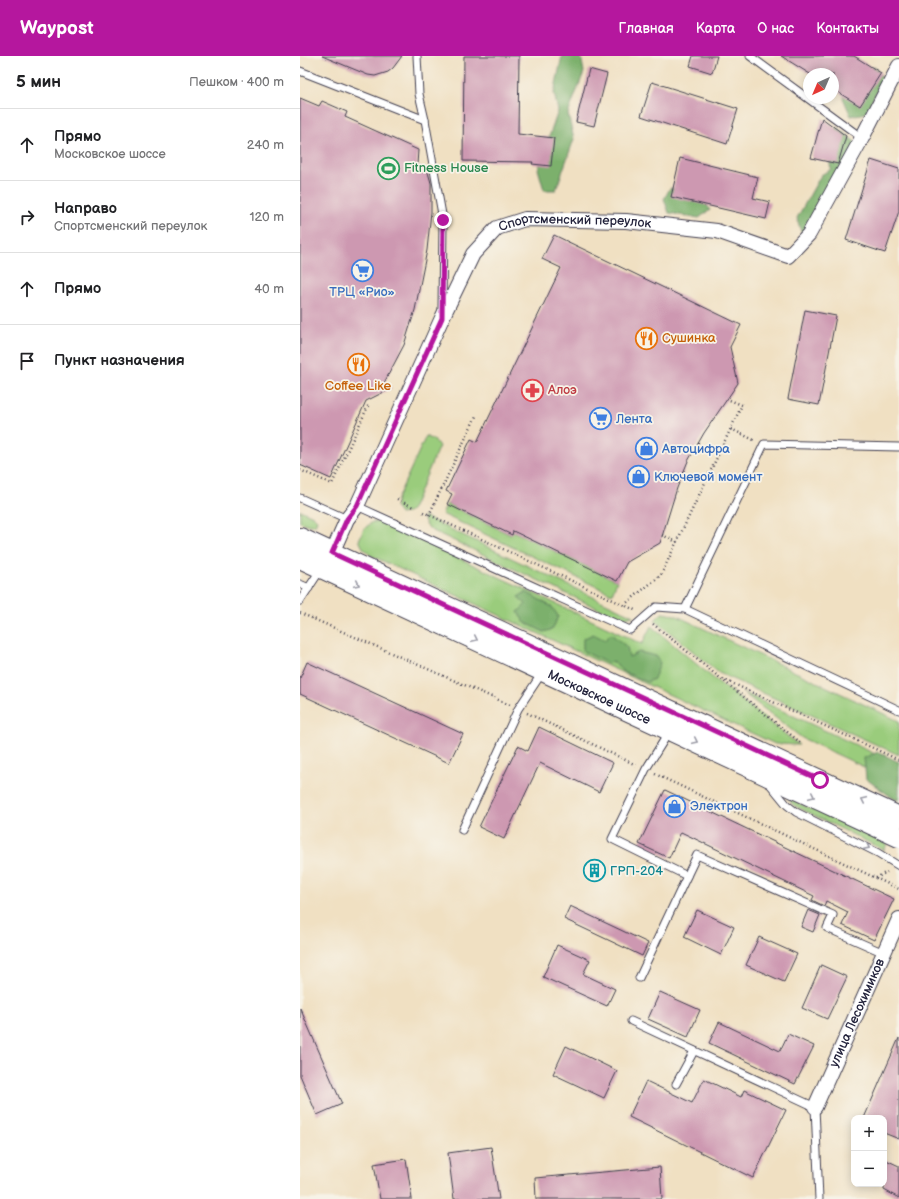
<!DOCTYPE html>
<html lang="ru">
<meta charset="utf-8">
<style>
body{margin:0;font-family:"Balsamiq Sans",sans-serif;background:#f6f6f6;color:#202124}
.controls{position:absolute;right:12px;bottom:12px;display:grid;overflow:hidden;border-radius:8px;box-shadow:0 2px 10px #0003}
.controls button{width:36px;height:36px;display:grid;place-items:center;padding:0;border:0;border-bottom:1px solid #e0e0e0;background:#fff;color:#202124;font:20px sans-serif}
.compass{position:absolute;left:503px;top:12px;width:36px;height:36px;border-radius:50%;background:#fff;box-shadow:0 2px 10px #0003;rotate:224deg}
.stop{position:absolute;width:12px;height:12px;margin:-9px;border:3px solid #b5179e;border-radius:50%;background:#fff}
.stop.end{background:#b5179e;border-color:#fff;box-shadow:0 1px 4px #0008}
.list{margin:0;padding:0;list-style:none}
h2{display:flex;justify-content:space-between;align-items:center;height:52px;margin:0;padding:0 16px;font-size:17px}
h2 small{font-size:13px;font-weight:400;color:#757577}
.list li{display:grid;grid-template-columns:26px 1fr auto;gap:12px;align-items:center;box-sizing:border-box;height:72px;padding:0 16px;border-top:1px solid #e0e0e0}
.list b{display:block;font-size:15px;white-space:nowrap}
.list p{margin:0;font-size:13px;white-space:nowrap;color:#757577}
.list em{font-size:13px;font-style:normal;color:#757577}
.icon{flex:none;width:22px;height:22px;fill:none;stroke:currentColor;stroke-width:2;stroke-linecap:round;stroke-linejoin:round}
.map{position:relative;flex:none;width:599px;height:1143px;overflow:hidden}
header{display:flex;align-items:center;gap:24px;box-sizing:border-box;height:56px;padding:0 20px;background:#b5179e;color:#fff}
header strong{font-size:19px}
nav{display:flex;gap:22px;margin-inline-start:auto;font-size:14px}
main{display:flex}
aside{flex:1;background:#fff}
.map>svg:first-child{display:block}
</style>
<header>
<strong>Waypost</strong>
<nav><a>Главная</a><a>Карта</a><a>О нас</a><a>Контакты</a></nav>
</header>
<main>
<aside>
<h2>5 мин<small>Пешком · 400 m</small></h2>
<ul class="list">
<li><svg class="icon" aria-label="ahead" viewBox="0 0 24 24"><path d="M12 20V5M6 11l6-6 6 6"/></svg><div><b>Прямо</b><p>Московское шоссе</p></div><em>240 m</em></li>
<li><svg class="icon" aria-label="right" viewBox="0 0 24 24"><path d="M7 20v-9h11M14 6l5 5-5 5"/></svg><div><b>Направо</b><p>Спортсменский переулок</p></div><em>120 m</em></li>
<li><svg class="icon" aria-label="ahead" viewBox="0 0 24 24"><path d="M12 20V5M6 11l6-6 6 6"/></svg><div><b>Прямо</b></div><em>40 m</em></li>
<li><svg class="icon" aria-label="arrive" viewBox="0 0 24 24"><path d="M6 21V4h12l-3 4 3 4H6"/></svg><div><b>Пункт назначения</b></div></li>
</ul>
</aside>
<div class="map">
<svg width="599" height="1143" viewBox="0 0 599 1143">
<rect width="100%" height="100%" fill="#f7f3e8"/>
<filter id="ink" filterUnits="userSpaceOnUse"><feTurbulence type="fractalNoise" baseFrequency=".025" numOctaves="2"/><feDisplacementMap in="SourceGraphic" scale="8" xChannelSelector="R" yChannelSelector="G"/><feConvolveMatrix kernelMatrix="1 2 1 2 8 2 1 2 1" color-interpolation-filters="sRGB"/></filter>
<filter id="wash" filterUnits="userSpaceOnUse"><feTurbulence type="fractalNoise" baseFrequency=".012" numOctaves="4" result="noise"/><feDisplacementMap in="SourceGraphic" scale="16" xChannelSelector="R" yChannelSelector="G"/><feGaussianBlur stdDeviation="0.9" result="paint"/><feColorMatrix in="noise" values="0 0 0 0 0 0 0 0 0 0 0 0 0 0 0 0 0 1.4 0 .05"/><feComposite in="paint" operator="in"/></filter>
<g filter="url(#wash)">
<rect width="100%" height="100%" fill="#f0e0c2"/>
<g fill="#9acc7c" stroke="#5e775c">
<polygon points="126,380 135,385 139,390 113,451 108,457 100,458 95,451 97,443"/>
<polygon points="147,448 211,479 213,475 317,525 312,538 142,458"/>
<polygon points="0,454 13,460 17,464 15,469 9,469 0,466"/>
<polygon points="123,460 333,560 326,562 316,561 131,474 126,469"/>
<polygon points="72,466 82,466 342,588 351,570 412,621 499,689 475,688 70,499 63,492 59,484 64,473"/>
<polygon points="362,557 375,559 599,665 599,699 419,617 355,564"/>
<polygon points="442,636 599,709 592,732 564,711 502,682"/>
<polygon points="488,742 587,788 584,794 493,749"/>
</g>
<g fill="#7bb06c" stroke="#4e6954">
<polygon points="262,0 281,0 284,16 268,58 274,83 256,134 244,134 238,113 258,55 254,37"/>
<polygon points="575,11 583,23 566,57 551,60 543,42 560,15"/>
<polygon points="537,71 556,87 510,173 501,176 497,162 521,119 531,113 525,85"/>
<polygon points="370,132 400,138 410,154 399,162 369,157 364,143"/>
<polygon points="226,536 252,551 258,560 253,573 244,576 224,566 218,556 226,548 218,541"/>
<polygon points="293,578 305,584 311,578 327,591 329,601 339,596 356,600 360,607 354,623 347,626 322,615 315,606 307,607 283,595 283,583"/>
<polygon points="578,696 599,706 599,744 594,743 566,723 564,702"/>
</g>
<g id="blocks">
<g fill="#cd98b1">
<polygon points="22,0 102,0 93,12 88,16 75,20 68,19"/>
<polygon points="164,0 219,0 218,78 254,82 251,110 232,108 233,106 163,105"/>
<polygon points="393,0 417,0 412,17 390,10"/>
<polygon points="481,0 554,0 581,17 560,50 533,33 533,18 510,18"/>
<polygon points="289,13 307,18 294,70 276,66"/>
<polygon points="352,26 438,53 427,88 341,60"/>
<polygon points="0,42 19,50 22,45 47,56 45,61 118,94 117,109 127,113 131,127 131,156 127,194 115,254 104,289 84,327 92,332 66,345 31,423 0,409"/>
<polygon points="522,62 546,80 538,108 511,102"/>
<polygon points="380,102 458,121 453,142 470,146 466,163 371,141"/>
<polygon points="571,104 599,113 599,155 585,197 546,184"/>
<polygon points="254,179 441,269 430,291 438,327 404,377 388,405 377,432 360,487 327,506 317,525 213,475 212,479 147,448 152,438 146,435 171,383 177,386 261,212 242,203"/>
<polygon points="505,254 536,260 519,349 488,343"/>
<polygon points="7,606 163,678 149,707 0,638 0,622"/>
<polygon points="239,671 313,707 299,736 240,707 204,783 179,771 218,690 228,695"/>
<polygon points="365,734 594,843 574,884 542,869 548,856 526,845 524,850 512,844 514,840 381,776 369,802 339,788"/>
<polygon points="270,850 348,887 342,900 264,863"/>
<polygon points="397,854 434,871 421,899 384,881"/>
<polygon points="508,854 520,859 513,876 501,871"/>
<polygon points="459,881 497,898 484,926 446,909"/>
<polygon points="257,889 290,904 283,918 315,933 307,950 243,921"/>
<polygon points="521,909 547,921 527,963 502,952"/>
<polygon points="360,936 400,954 388,981 348,963"/>
<polygon points="0,952 42,1048 17,1059 0,1019"/>
<polygon points="419,966 480,995 488,978 514,990 495,1028 409,987"/>
<polygon points="599,982 599,1083 584,1077 584,1062 564,1062"/>
<polygon points="266,990 317,1015 304,1042 253,1018"/>
<polygon points="404,1023 441,1041 444,1034 486,1054 453,1122 329,1061 346,1025 392,1047"/>
<polygon points="191,1091 199,1143 154,1143 148,1097"/>
<polygon points="106,1103 112,1143 80,1143 74,1108"/>
<polygon points="584,1103 599,1110 599,1142 584,1134"/>
<polygon points="360,1111 362,1143 236,1143 235,1122"/>
</g>
</g>
</g>
<g filter="url(#ink)">
<use href="#blocks" fill-opacity="0" stroke="#413e4f" stroke-width="1"/>
<g fill="none" stroke-linecap="round" stroke-linejoin="round">
<defs>
<g id="lane">
<polyline points="117,0 119,38 125,64 143,164 142,254"/>
<polyline points="450,0 562,82"/>
<polyline points="0,15 125,64"/>
<polyline points="0,442 47,463"/>
<polyline points="57,450 330,574 356,551 385,553 599,654"/>
<polyline points="0,528 9,532"/>
<polyline points="0,545 21,513"/>
<polyline points="385,553 464,388 599,391"/>
<polyline points="369,676 346,713 312,783 387,820 397,799 533,859 527,872 584,897"/>
<polyline points="469,727 487,749 496,756 578,797 599,810"/>
<polyline points="162,774 218,653 242,617"/>
<polyline points="339,922 387,820"/>
<polyline points="331,965 515,1051 519,1143"/>
<polyline points="376,1028 394,995"/>
</g>
<g id="street">
<path id="s1" d="M 27,504 L 32,497 L 47,463 L 57,450 L 142,262 L 173,198 L 197,172 L 225,163 L 326,165 L 417,175 L 488,200 L 509,178 L 562,82 L 599,10"/>
<path id="s2" d="M 515,1051 L 599,863"/>
</g>
<g id="secondary">
<polyline points="0,482 599,761"/>
<path id="s3" d="M 0,502 L 599,781"/>
</g>
</defs>
<use href="#lane" stroke="#413e4f" stroke-width="9"/>
<use href="#street" stroke="#413e4f" stroke-width="16"/>
<use href="#secondary" stroke="#413e4f" stroke-width="22"/>
<g stroke="#413e4f" stroke-width="2.5" stroke-dasharray="1 3" stroke-linecap="butt">
<polyline points="431,373 454,384"/>
<polyline points="0,414 32,428 69,348"/>
<polyline points="97,443 113,451"/>
<polyline points="123,456 337,555"/>
<polyline points="129,459 177,358"/>
<polyline points="362,479 377,486"/>
<polyline points="324,549 361,519 442,349 427,343"/>
<polyline points="0,557 210,649"/>
<polyline points="353,568 501,687"/>
<polyline points="423,623 599,704"/>
<polyline points="227,657 336,709"/>
<polyline points="355,718 599,833"/>
<polyline points="576,822 587,816"/>
</g>
<use href="#lane" stroke="#fff" stroke-width="7"/>
<use href="#street" stroke="#fff" stroke-width="14"/>
<use href="#secondary" stroke="#fff" stroke-width="20"/>
</g>
<defs><path id="oneway-chevron" d="M-2-3.5L2.5 0L-2 3.5" fill="none" stroke-width="1.6" stroke-linecap="round" stroke-linejoin="round"/></defs>
<g stroke="#9c9ca7">
<use href="#oneway-chevron" transform="translate(57 528) rotate(25)"/>
<use href="#oneway-chevron" transform="translate(175 583) rotate(25)"/>
<use href="#oneway-chevron" transform="translate(395 685) rotate(25)"/>
<use href="#oneway-chevron" transform="translate(512 740) rotate(25)"/>
<use href="#oneway-chevron" transform="translate(564 744) rotate(-155)"/>
<use href="#oneway-chevron" transform="translate(567 791) rotate(26)"/>
</g>
</g>
<g fill="none" stroke-linecap="round" stroke-linejoin="round" filter="url(#ink)">
<polyline stroke="#b5179e" stroke-width="5" points="143,164 142,262 57,450 47,463 32,497 520,724"/>
</g>
<defs>
<symbol id="stadium-ring" viewBox="-11 -11 22 22"><circle r="9.5" fill="#f7f3e8" stroke="#2e9e5b" stroke-width="1.5"/><path d="M0-5a6.5 5 0 1 0 0 10a6.5 5 0 1 0 0-10ZM-3.5-1.8h7v3.6h-7Z" fill="#2e9e5b"/></symbol>
<symbol id="supermarket-ring" viewBox="-11 -11 22 22"><circle r="9.5" fill="#f7f3e8" stroke="#3f7fe0" stroke-width="1.5"/><path d="M-6-5.5h2.5l.6 2H6L4.5 2H-2.5L-4.4-4H-6ZM-1.5 3.2a1.3 1.3 0 1 0 .1 0ZM3 3.2a1.3 1.3 0 1 0 .1 0Z" fill="#3f7fe0"/></symbol>
<symbol id="restaurant-ring" viewBox="-11 -11 22 22"><circle r="9.5" fill="#f7f3e8" stroke="#e8710a" stroke-width="1.5"/><path d="M-5-6h1v4h1v-4h1v4h1v-4h1v5L-1.5 .5V6h-2V.5L-5-1ZM5-6V6H3V1.5H1.5Q1.5-4 5-6Z" fill="#e8710a"/></symbol>
<symbol id="pharmacy-ring" viewBox="-11 -11 22 22"><circle r="9.5" fill="#f7f3e8" stroke="#e0444e" stroke-width="1.5"/><path d="M-2-6h4v4h4v4h-4v4h-4v-4h-4v-4h4Z" fill="#e0444e"/></symbol>
<symbol id="shop-ring" viewBox="-11 -11 22 22"><circle r="9.5" fill="#f7f3e8" stroke="#3f7fe0" stroke-width="1.5"/><path d="M-5-2.5h2.3a2.7 3.5 0 0 1 5.4 0H5L5.5 6h-11ZM-1.5-2.5h3a1.5 2.3 0 0 0-3 0Z" fill="#3f7fe0"/></symbol>
<symbol id="building-ring" viewBox="-11 -11 22 22"><circle r="9.5" fill="#f7f3e8" stroke="#0f9aa8" stroke-width="1.5"/><path d="M-4-6H4V6H1V3H-1V6H-4ZM-2.5-4.3h1.7v1.8h-1.7ZM.8-4.3h1.7v1.8H.8ZM-2.5-1h1.7V.8h-1.7ZM.8-1h1.7V.8H.8Z" fill="#0f9aa8"/></symbol>
</defs>
<g fill-rule="evenodd">
<use href="#stadium-ring" x="76" y="100" width="25" height="25"/>
<use href="#supermarket-ring" x="50" y="202" width="25" height="25"/>
<use href="#restaurant-ring" x="334" y="270" width="25" height="25"/>
<use href="#restaurant-ring" x="46" y="296" width="25" height="25"/>
<use href="#pharmacy-ring" x="220" y="322" width="25" height="25"/>
<use href="#supermarket-ring" x="288" y="350" width="25" height="25"/>
<use href="#shop-ring" x="334" y="380" width="25" height="25"/>
<use href="#shop-ring" x="326" y="408" width="25" height="25"/>
<use href="#shop-ring" x="362" y="738" width="25" height="25"/>
<use href="#building-ring" x="282" y="802" width="25" height="25"/>
</g>
<g text-anchor="middle" dominant-baseline="central" stroke-width="3.5" stroke-linejoin="round" paint-order="stroke">
<g font-size="13" fill="#27864d" stroke="#f7f3e8" text-anchor="start">
<text x="104" y="112">Fitness House</text>
</g>
<g font-size="13" fill="#22223b" stroke="#f7f3e8">
<text stroke="none"><textPath href="#s1" startOffset="454">Спортсменский переулок</textPath></text>
<text stroke="none"><textPath href="#s3" startOffset="330">Московское шоссе</textPath></text>
<text stroke="none"><textPath href="#s2" startOffset="103">улица Лесохимиков</textPath></text>
</g>
<g font-size="13" fill="#366cbe" stroke="#f7f3e8" text-anchor="start">
<text x="62" y="236" text-anchor="middle">ТРЦ «Рио»</text>
<text x="316" y="363">Лента</text>
<text x="362" y="393">Автоцифра</text>
<text x="354" y="421">Ключевой момент</text>
<text x="390" y="750">Электрон</text>
</g>
<g font-size="13" fill="#c56008" stroke="#f7f3e8" text-anchor="start">
<text x="362" y="282">Сушинка</text>
<text x="58" y="330" text-anchor="middle">Coffee Like</text>
</g>
<g font-size="13" fill="#be3a42" stroke="#f7f3e8" text-anchor="start">
<text x="248" y="334">Алоэ</text>
</g>
<g font-size="13" fill="#0d838f" stroke="#f7f3e8" text-anchor="start">
<text x="310" y="815">ГРП-204</text>
</g>
</g>
</svg>
<div class="controls">
<button>+</button>
<button>−</button>
</div>
<svg class="compass" viewBox="-18 -18 36 36"><path d="M0-13l5 13h-10z" fill="#e53935"/><path d="M0 13l5-13h-10z" fill="#757577"/></svg>
<div class="stop" style="left:520px;top:724px"></div>
<div class="stop end" style="left:143px;top:164px"></div>
</div>
</main>
